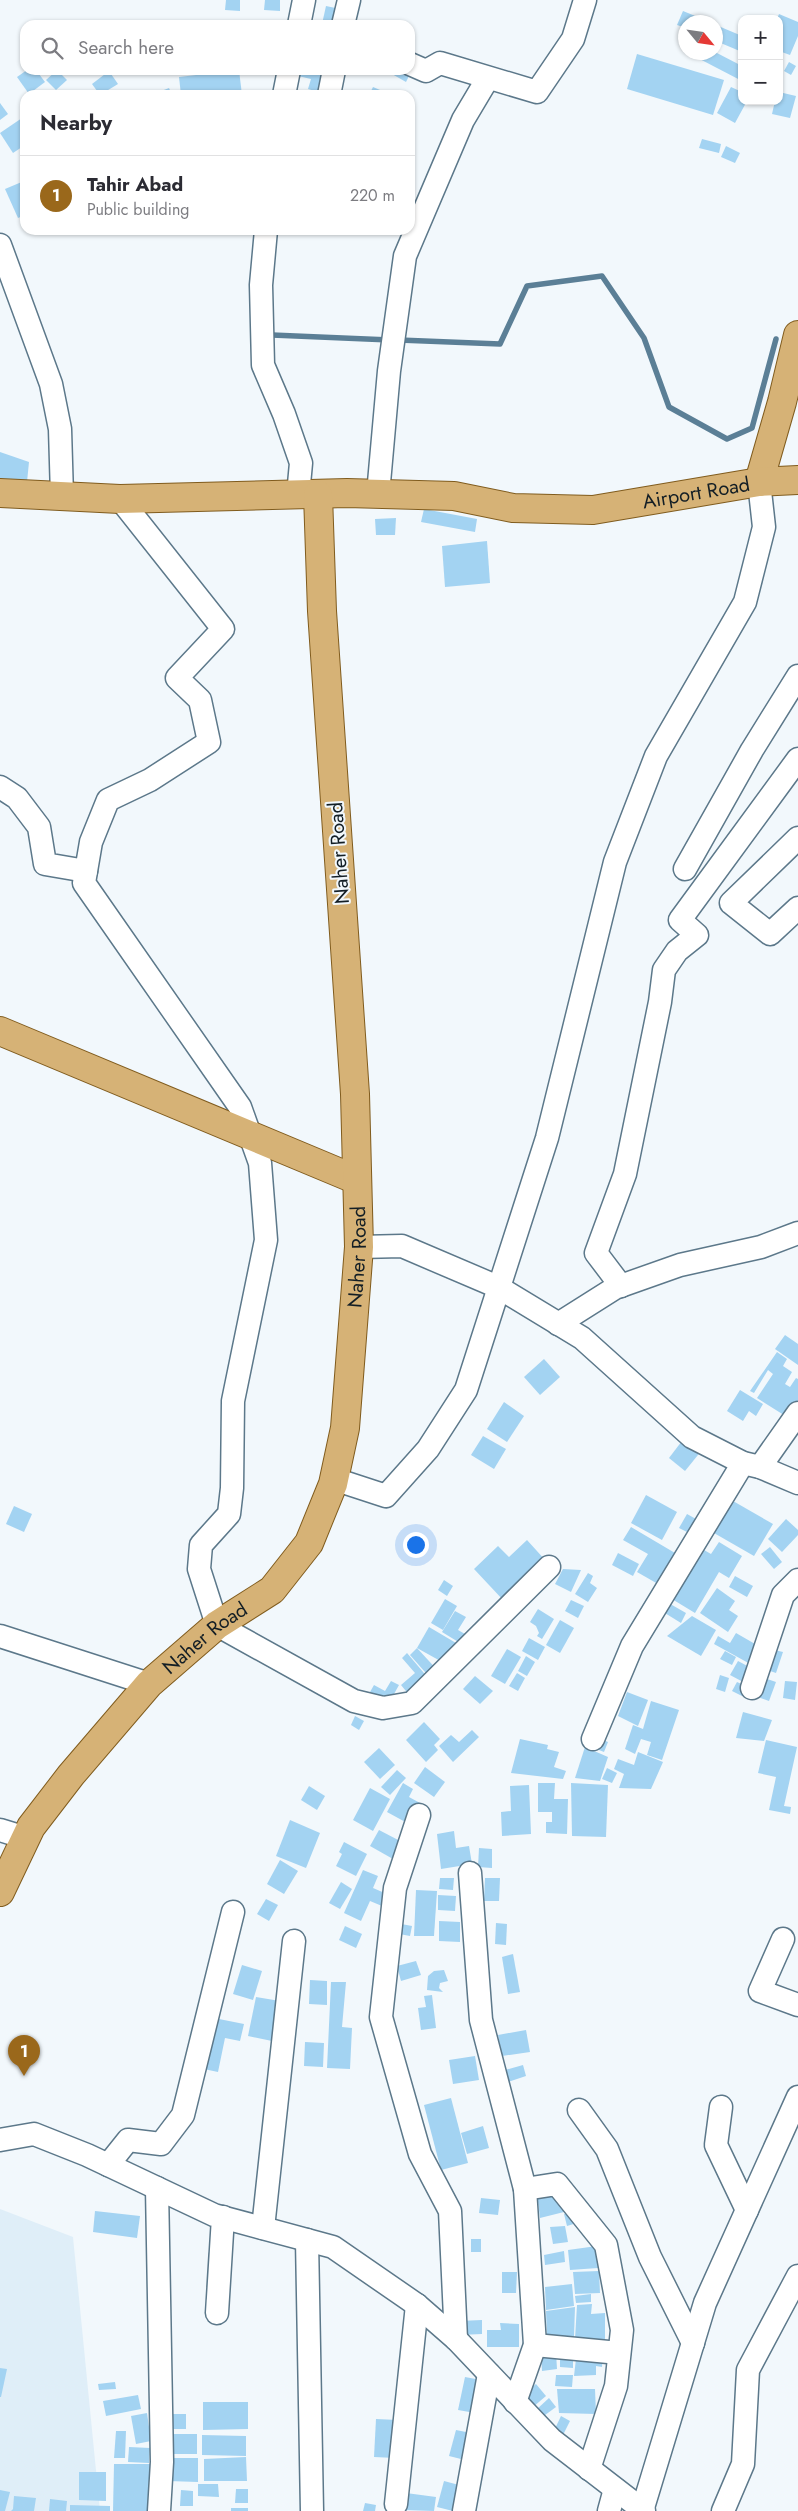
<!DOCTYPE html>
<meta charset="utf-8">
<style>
body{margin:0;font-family:Jost,sans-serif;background:#f7f7f7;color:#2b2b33}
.controls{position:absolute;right:15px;top:15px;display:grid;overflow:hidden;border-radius:10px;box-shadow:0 1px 4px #0004}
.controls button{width:45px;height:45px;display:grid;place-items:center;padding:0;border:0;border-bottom:1px solid #e1e1e2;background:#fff;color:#2b2b33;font:25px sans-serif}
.compass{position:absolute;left:678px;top:15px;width:45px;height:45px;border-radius:50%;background:#fff;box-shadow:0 1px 4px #0004;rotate:119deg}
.you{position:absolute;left:415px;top:1544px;width:18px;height:18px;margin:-12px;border:4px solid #fff;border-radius:50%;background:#1a73e8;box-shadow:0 0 0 8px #1a73e833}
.badge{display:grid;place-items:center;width:32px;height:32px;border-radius:50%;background:#9a681b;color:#fff;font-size:16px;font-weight:700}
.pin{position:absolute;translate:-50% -41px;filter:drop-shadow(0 1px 2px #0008)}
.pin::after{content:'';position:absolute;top:26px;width:18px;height:15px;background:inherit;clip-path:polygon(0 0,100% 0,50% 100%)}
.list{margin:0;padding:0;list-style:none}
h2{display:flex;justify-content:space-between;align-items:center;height:65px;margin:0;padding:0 20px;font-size:21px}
h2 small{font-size:16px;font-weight:400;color:#7c7c81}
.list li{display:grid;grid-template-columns:32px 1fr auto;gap:15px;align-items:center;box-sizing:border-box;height:80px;padding:0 20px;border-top:1px solid #e1e1e2}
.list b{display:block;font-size:19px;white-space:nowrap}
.list p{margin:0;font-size:16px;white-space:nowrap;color:#7c7c81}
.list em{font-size:16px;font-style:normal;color:#7c7c81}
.icon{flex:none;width:28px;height:28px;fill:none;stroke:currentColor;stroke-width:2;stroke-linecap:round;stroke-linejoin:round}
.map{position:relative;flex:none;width:798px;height:2511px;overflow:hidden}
.search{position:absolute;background:#fff;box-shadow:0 1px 4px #0004;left:20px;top:20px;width:395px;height:55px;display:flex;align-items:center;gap:12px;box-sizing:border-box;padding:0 18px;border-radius:15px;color:#7c7c81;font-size:19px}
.panel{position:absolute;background:#fff;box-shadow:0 1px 4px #0004;left:20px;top:90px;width:395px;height:145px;border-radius:15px}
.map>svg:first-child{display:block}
</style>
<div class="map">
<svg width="798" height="2511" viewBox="0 0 798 2511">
<rect width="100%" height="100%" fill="#f2f8fc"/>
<polygon fill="#dfeef8" points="0,2209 73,2237 100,2511 0,2511"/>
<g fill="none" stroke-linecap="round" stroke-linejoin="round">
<g stroke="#5b7f96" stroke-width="5.5">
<polyline points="272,335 390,340"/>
<polyline points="399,340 500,344 527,286 602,276 644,338 669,407 727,439 752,428 776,339"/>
</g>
</g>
<g fill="#a3d3f2">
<polygon points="226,0 240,0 240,11 225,10"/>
<polygon points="265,0 280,0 280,11 264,10"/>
<polygon points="326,6 340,9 336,25 322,24"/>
<polygon points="683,11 710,22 686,22 686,28 677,25"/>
<polygon points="779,14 798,22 798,36 790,55 779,51 779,19 777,19"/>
<polygon points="716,25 742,36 742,52 716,41"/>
<polygon points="693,52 715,52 742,66 742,81 692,55"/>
<polygon points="637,54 724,80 713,115 627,89"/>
<polygon points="789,62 796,66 791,75 784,71"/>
<polygon points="27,70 36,70 45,82 29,94 17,77"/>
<polygon points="57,70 67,80 56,90 46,80"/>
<polygon points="239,70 242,95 181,95 179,77"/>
<polygon points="299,70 328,70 322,93 308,89 311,79 298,76"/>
<polygon points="385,70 412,70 406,82"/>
<polygon points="109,71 118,84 100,95 92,84"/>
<polygon points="373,87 392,95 369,95"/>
<polygon points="731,87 742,92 742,101 747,101 735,123 717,113"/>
<polygon points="169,88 172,95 151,95"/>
<polygon points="779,92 796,96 790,118 772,114 775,101 779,101"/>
<polygon points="0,103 8,114 0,120"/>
<polygon points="22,118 25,122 25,145 13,153 0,133"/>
<polygon points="702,139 721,144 719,153 699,148"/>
<polygon points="726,146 740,153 735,163 721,157"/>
<polygon points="24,181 25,215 18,218 5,189"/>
<polygon points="0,452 29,462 27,482 0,479"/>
<polygon points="424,509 477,519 475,532 421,522"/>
<polygon points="396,518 395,535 376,535 375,519"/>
<polygon points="487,541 490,583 445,587 442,546"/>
<polygon points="785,1335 798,1344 798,1365 775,1349"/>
<polygon points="777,1352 787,1359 783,1366 792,1372 785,1384 790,1387 796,1378 798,1379 798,1400 787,1417 757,1398 773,1374 768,1370 754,1393 750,1391"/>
<polygon points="544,1359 560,1377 540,1395 524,1377"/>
<polygon points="740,1390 763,1404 756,1416 749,1411 743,1421 727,1411"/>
<polygon points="504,1402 524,1416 507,1442 487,1429"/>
<polygon points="483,1436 506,1449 494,1469 471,1455"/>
<polygon points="685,1437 702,1450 685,1471 669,1458"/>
<polygon points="646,1495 677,1512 662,1540 631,1523"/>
<polygon points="726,1497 773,1524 754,1556 707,1529"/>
<polygon points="14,1506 32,1514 24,1532 6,1524"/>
<polygon points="687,1514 696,1519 689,1533 679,1528"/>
<polygon points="786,1519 798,1530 798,1535 782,1552 768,1539"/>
<polygon points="631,1527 675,1553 658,1584 637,1572 648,1554 623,1540"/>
<polygon points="527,1540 546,1561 504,1601 474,1569 498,1546 509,1557"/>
<polygon points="719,1542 742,1556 729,1578 719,1572 695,1613 667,1596 697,1546 711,1554"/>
<polygon points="770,1547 782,1562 774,1569 761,1554"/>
<polygon points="618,1553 639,1564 633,1576 612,1565"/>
<polygon points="563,1569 581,1570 571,1592 555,1584"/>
<polygon points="588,1573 593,1576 590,1583 597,1588 588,1602 575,1594"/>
<polygon points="735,1576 753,1586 747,1597 729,1587"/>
<polygon points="444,1580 453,1586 447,1596 438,1590"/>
<polygon points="717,1588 735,1601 729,1610 738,1616 728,1632 700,1613"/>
<polygon points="445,1599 457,1606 443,1630 431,1623"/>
<polygon points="571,1600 584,1606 578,1618 565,1611"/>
<polygon points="665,1601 686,1613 681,1623 660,1610"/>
<polygon points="538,1609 554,1619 542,1639 537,1636 539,1633 536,1626 530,1622"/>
<polygon points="455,1611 466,1617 458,1630 465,1634 460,1643 442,1632"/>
<polygon points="692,1616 716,1630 701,1656 667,1636"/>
<polygon points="560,1620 574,1628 560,1653 546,1645"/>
<polygon points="429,1627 456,1643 444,1663 417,1648"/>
<polygon points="736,1633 762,1648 752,1665 714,1644 718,1636 730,1643"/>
<polygon points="529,1638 545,1647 538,1660 522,1651"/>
<polygon points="417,1648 440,1673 432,1680 410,1655"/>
<polygon points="507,1649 521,1657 505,1684 491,1676"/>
<polygon points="770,1649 783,1652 776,1673 764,1669"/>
<polygon points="725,1651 736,1657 732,1665 720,1659"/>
<polygon points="407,1653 429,1679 410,1696 401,1685 415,1673 402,1658"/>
<polygon points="526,1656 535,1662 527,1676 518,1671"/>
<polygon points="738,1661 753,1669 745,1683 730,1675"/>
<polygon points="517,1673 525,1678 518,1691 509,1686"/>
<polygon points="720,1675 729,1678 725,1692 716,1689"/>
<polygon points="475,1676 493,1691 480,1704 463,1689"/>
<polygon points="761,1677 776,1682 769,1701 755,1696"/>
<polygon points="391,1681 399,1685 389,1703 370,1692 374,1685 385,1691"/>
<polygon points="785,1681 797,1682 795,1700 783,1698"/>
<polygon points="737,1682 746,1686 742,1696 732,1691"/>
<polygon points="627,1692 648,1700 638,1726 618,1716"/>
<polygon points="651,1701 679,1710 662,1760 647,1755 651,1742 641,1739 635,1754 625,1749 633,1725 643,1729"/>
<polygon points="743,1712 772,1720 764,1741 736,1738"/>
<polygon points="355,1716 364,1721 359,1730 351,1725"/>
<polygon points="424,1722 440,1739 434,1745 438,1750 426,1762 406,1740"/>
<polygon points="472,1730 479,1737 453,1762 439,1746 451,1735 459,1742"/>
<polygon points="598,1738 608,1742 604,1752 594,1748"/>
<polygon points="520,1739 548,1745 547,1749 559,1752 554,1767 566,1771 563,1779 511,1773"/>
<polygon points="766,1740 797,1747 784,1806 791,1807 790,1814 769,1810 776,1777 758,1773"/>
<polygon points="585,1747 608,1757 600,1781 575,1778"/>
<polygon points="379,1748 395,1765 380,1779 364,1762"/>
<polygon points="638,1752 663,1762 651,1789 619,1788 624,1774 614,1769 618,1759 634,1765"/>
<polygon points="425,1767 445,1782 434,1797 414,1783"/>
<polygon points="607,1768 617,1773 612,1783 602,1779"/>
<polygon points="397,1770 406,1778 390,1795 381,1787"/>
<polygon points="403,1783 413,1789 409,1797 420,1803 409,1824 387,1812"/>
<polygon points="538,1783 555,1783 554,1799 568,1799 567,1834 546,1833 546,1822 552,1822 552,1812 538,1812"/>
<polygon points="571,1783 608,1785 606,1837 572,1836"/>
<polygon points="529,1785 531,1834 502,1836 501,1812 511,1811 510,1786"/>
<polygon points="309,1786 325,1796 317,1810 301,1800"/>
<polygon points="370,1788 390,1799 373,1831 353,1820"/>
<polygon points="290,1820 320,1833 306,1868 276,1856"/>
<polygon points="379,1830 402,1842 393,1859 370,1846"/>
<polygon points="454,1831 456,1848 469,1846 472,1864 441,1869 437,1834"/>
<polygon points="344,1842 367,1854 356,1876 336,1866 342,1854 339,1852"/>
<polygon points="479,1848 492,1849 492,1868 478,1867"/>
<polygon points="280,1860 298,1871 284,1894 267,1884"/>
<polygon points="363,1870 378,1876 373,1888 387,1894 382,1906 370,1901 361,1921 344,1913"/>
<polygon points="440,1878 454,1878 453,1890 439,1889"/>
<polygon points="485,1878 500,1878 499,1901 484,1901"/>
<polygon points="341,1882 352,1889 340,1909 329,1903"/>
<polygon points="416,1890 437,1891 434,1936 414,1936"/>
<polygon points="438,1895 456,1896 455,1911 438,1910"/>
<polygon points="266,1899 278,1905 269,1921 257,1914"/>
<polygon points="439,1921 460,1922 460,1942 439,1941"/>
<polygon points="396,1923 412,1926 410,1936 394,1933"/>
<polygon points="496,1923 507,1924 506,1945 495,1944"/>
<polygon points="345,1926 362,1934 356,1948 339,1940"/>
<polygon points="513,1954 520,1992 508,1994 502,1957"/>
<polygon points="416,1961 421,1975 401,1981 397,1966"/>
<polygon points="242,1965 262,1971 253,2000 233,1994"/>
<polygon points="444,1970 448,1981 440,1983 439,1988 443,1992 427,1990 428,1976 434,1971"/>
<polygon points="310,1980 327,1981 327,2005 309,2004"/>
<polygon points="331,1982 346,1982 342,2027 352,2028 350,2069 327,2068"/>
<polygon points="432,1995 436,2028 421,2030 418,2008 426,2007 424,1996"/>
<polygon points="256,1997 280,2001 272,2041 248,2036"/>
<polygon points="209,2017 244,2024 240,2041 225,2038 218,2072 199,2068"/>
<polygon points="526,2030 530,2052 502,2056 498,2035"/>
<polygon points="305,2042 324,2043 323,2067 304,2066"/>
<polygon points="475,2056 479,2080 453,2084 449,2060"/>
<polygon points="523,2065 526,2076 508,2082 505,2070"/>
<polygon points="451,2098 468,2163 441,2170 424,2105"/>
<polygon points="483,2126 489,2148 467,2154 461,2133"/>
<polygon points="559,2192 564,2212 540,2218 537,2194"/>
<polygon points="481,2198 500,2200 498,2215 479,2213"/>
<polygon points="577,2210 580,2222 567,2226 564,2214"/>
<polygon points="95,2211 140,2216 137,2238 93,2232"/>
<polygon points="565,2226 568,2242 553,2244 550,2227"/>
<rect x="471" y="2239" width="10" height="13"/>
<polygon points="597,2246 598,2268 570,2270 568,2250"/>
<polygon points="564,2251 565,2262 545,2265 544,2255"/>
<polygon points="599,2271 600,2293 575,2294 573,2272"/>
<polygon points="502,2272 517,2272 516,2293 502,2293"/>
<polygon points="572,2284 574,2306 546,2310 545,2287"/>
<polygon points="591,2294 591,2302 576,2303 575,2296"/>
<polygon points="592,2304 591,2314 605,2313 605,2339 575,2339 577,2305"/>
<polygon points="575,2307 574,2336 547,2336 546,2311"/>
<polygon points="482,2320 482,2334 460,2335 459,2321"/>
<polygon points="500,2323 519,2324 519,2347 487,2347 487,2330 501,2330"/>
<polygon points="560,2349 573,2350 573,2368 560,2367"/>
<polygon points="577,2350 603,2353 602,2367 596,2366 596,2375 574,2376"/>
<polygon points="556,2352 557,2369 542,2371 541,2354"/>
<polygon points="0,2368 7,2369 1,2397 0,2397"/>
<polygon points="556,2375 573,2375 572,2387 555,2386"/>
<polygon points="465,2377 481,2380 475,2413 458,2410"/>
<polygon points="115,2382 116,2389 99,2390 98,2384"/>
<polygon points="536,2384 546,2396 533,2407 524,2394"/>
<polygon points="557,2389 595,2389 596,2414 559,2413"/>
<polygon points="138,2395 141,2409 106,2416 103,2401"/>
<polygon points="549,2398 556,2407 541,2418 536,2410"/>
<polygon points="203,2402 248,2402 248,2429 203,2430"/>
<polygon points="147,2413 151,2441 136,2444 131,2416"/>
<rect x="168" y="2414" width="18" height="15"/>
<polygon points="561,2416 570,2421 561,2439 552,2435"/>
<polygon points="376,2419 398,2420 395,2458 374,2457"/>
<polygon points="456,2430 471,2433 465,2460 449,2456"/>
<polygon points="116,2431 126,2431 125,2458 114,2458"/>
<rect x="169" y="2434" width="28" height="20"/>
<polygon points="202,2435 246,2436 246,2456 202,2455"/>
<polygon points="129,2447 150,2448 149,2463 128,2462"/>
<polygon points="246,2457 247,2481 204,2481 204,2459"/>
<polygon points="169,2458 198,2458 198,2482 168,2481"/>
<polygon points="114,2464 155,2464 155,2511 113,2511"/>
<polygon points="79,2472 106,2472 106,2501 79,2500"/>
<polygon points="444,2481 459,2485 453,2511 437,2507"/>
<polygon points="198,2484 218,2484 219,2497 198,2496"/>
<polygon points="236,2489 248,2489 248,2503 235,2503"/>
<polygon points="0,2490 10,2492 5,2511 0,2511"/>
<polygon points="181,2490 193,2491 193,2506 180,2506"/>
<polygon points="406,2493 436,2497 434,2511 404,2510"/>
<polygon points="14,2496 36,2498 34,2511 11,2511 13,2509"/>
<polygon points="50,2499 67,2501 66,2511 49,2511"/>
<polygon points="365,2503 376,2505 375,2511 363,2511"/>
<polygon points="70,2505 110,2506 110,2511 70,2511"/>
<rect x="231" y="2508" width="17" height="3"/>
</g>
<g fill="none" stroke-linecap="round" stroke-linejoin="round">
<defs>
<g id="minor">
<polyline points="299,25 304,0"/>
<polyline points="343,25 349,0"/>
<polyline points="410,64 426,71 440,63 537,92 573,39 585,0"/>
<polyline points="284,95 289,70"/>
<polyline points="329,95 334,70"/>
<polyline points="266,230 261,285 263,365 284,414 301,463 298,495"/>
<polyline points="0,245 51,384 60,429 62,496"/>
<polyline points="378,494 389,371 405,256 463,120 488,78"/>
<polyline points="120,499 223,629 177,678 200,700 209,742 150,780 108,800 91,842 84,883 240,1107 260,1163 266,1240 233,1401 232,1488 229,1514 201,1545 199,1569 217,1625 354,1701 383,1708 412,1703 549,1567"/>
<polyline points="0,787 17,798 39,827 45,864 86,871"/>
<polyline points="798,838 731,903 770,934 798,908"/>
<polyline points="685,869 752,750 798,676"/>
<polyline points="359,1247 402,1246 498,1287 582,1338 692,1437 743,1463 760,1467 798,1483"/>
<polyline points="621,1286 596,1253 625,1174 660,1002 664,970 677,951 697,935 680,920 798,759"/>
<polyline points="558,1324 615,1288 680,1265 761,1247 798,1233"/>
<polyline points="760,1467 798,1413"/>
<polyline points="334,1479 386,1496 428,1449 466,1390 547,1138 615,862 656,756 745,602 764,527 759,482"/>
<polyline points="0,1636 149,1684"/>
<polyline points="752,1688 783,1595 798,1580"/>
<polyline points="593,1739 632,1646 743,1463"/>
<polyline points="419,1815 395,1888 381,2017 420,2154 450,2211 456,2339"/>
<polyline points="0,1830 26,1838"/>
<polyline points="470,1873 481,2020 525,2189 535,2345 515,2402"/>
<polyline points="783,1939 760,1991 798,2005"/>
<polyline points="721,2107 716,2145 747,2210"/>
<polyline points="579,2110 607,2149 650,2257 693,2343"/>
<polyline points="0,2140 34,2134 87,2155 214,2215 333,2247 417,2305 456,2339 552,2440 644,2511"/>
<polyline points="108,2165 128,2140 161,2144 183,2115 233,1912"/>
<polyline points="157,2188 162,2462 159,2511"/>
<polyline points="525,2189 557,2184 606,2245 622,2330 616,2386 589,2469"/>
<polyline points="263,2228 294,1941"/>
<polyline points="307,2240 312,2511"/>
<polyline points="217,2313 223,2217"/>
<polyline points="535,2345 619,2353"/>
<polyline points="396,2504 417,2305"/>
<polyline points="464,2511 489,2374"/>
<polyline points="609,2511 615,2489"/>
<polyline points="642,2511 705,2303 798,2097"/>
<polyline points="723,2511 743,2464 748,2370 798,2276"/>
</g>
<g id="major">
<polyline points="759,482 782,402 798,335"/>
<path id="s1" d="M 0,493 L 120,499 L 347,493 L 454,496 L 513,508 L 593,510 L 759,482 L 798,480"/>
<polyline points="0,1031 357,1180"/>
<path id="s2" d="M 0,1892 L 31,1827 L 71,1775 L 149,1684 L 217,1625 L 272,1590 L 309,1543 L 333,1484 L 345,1428 L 359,1247 L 355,1094 L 322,611 L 318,495"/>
</g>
</defs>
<use href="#minor" stroke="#5c788a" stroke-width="25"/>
<use href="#major" stroke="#805c1e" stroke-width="30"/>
<use href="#minor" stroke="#fff" stroke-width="22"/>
<use href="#major" stroke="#d6b276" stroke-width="28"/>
</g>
<g text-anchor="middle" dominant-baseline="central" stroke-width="4" stroke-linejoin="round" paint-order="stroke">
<g font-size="20" fill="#131e25" stroke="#f2f8fc">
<text stroke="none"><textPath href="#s1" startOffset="699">Airport Road</textPath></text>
<text transform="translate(339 853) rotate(-94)">Naher Road</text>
<text stroke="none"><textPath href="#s2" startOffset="765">Naher Road</textPath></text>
<text stroke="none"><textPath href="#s2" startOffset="330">Naher Road</textPath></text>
</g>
</g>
</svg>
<div class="controls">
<button>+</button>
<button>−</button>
</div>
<svg class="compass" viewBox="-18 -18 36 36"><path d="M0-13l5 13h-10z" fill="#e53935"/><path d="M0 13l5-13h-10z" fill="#7c7c81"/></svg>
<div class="you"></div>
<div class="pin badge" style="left:24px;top:2076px">1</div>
<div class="search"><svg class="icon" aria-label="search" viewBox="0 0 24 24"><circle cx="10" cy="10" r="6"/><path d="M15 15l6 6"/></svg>Search here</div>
<section class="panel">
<h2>Nearby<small></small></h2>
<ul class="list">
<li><span class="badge">1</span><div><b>Tahir Abad</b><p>Public building</p></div><em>220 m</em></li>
</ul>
</section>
</div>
